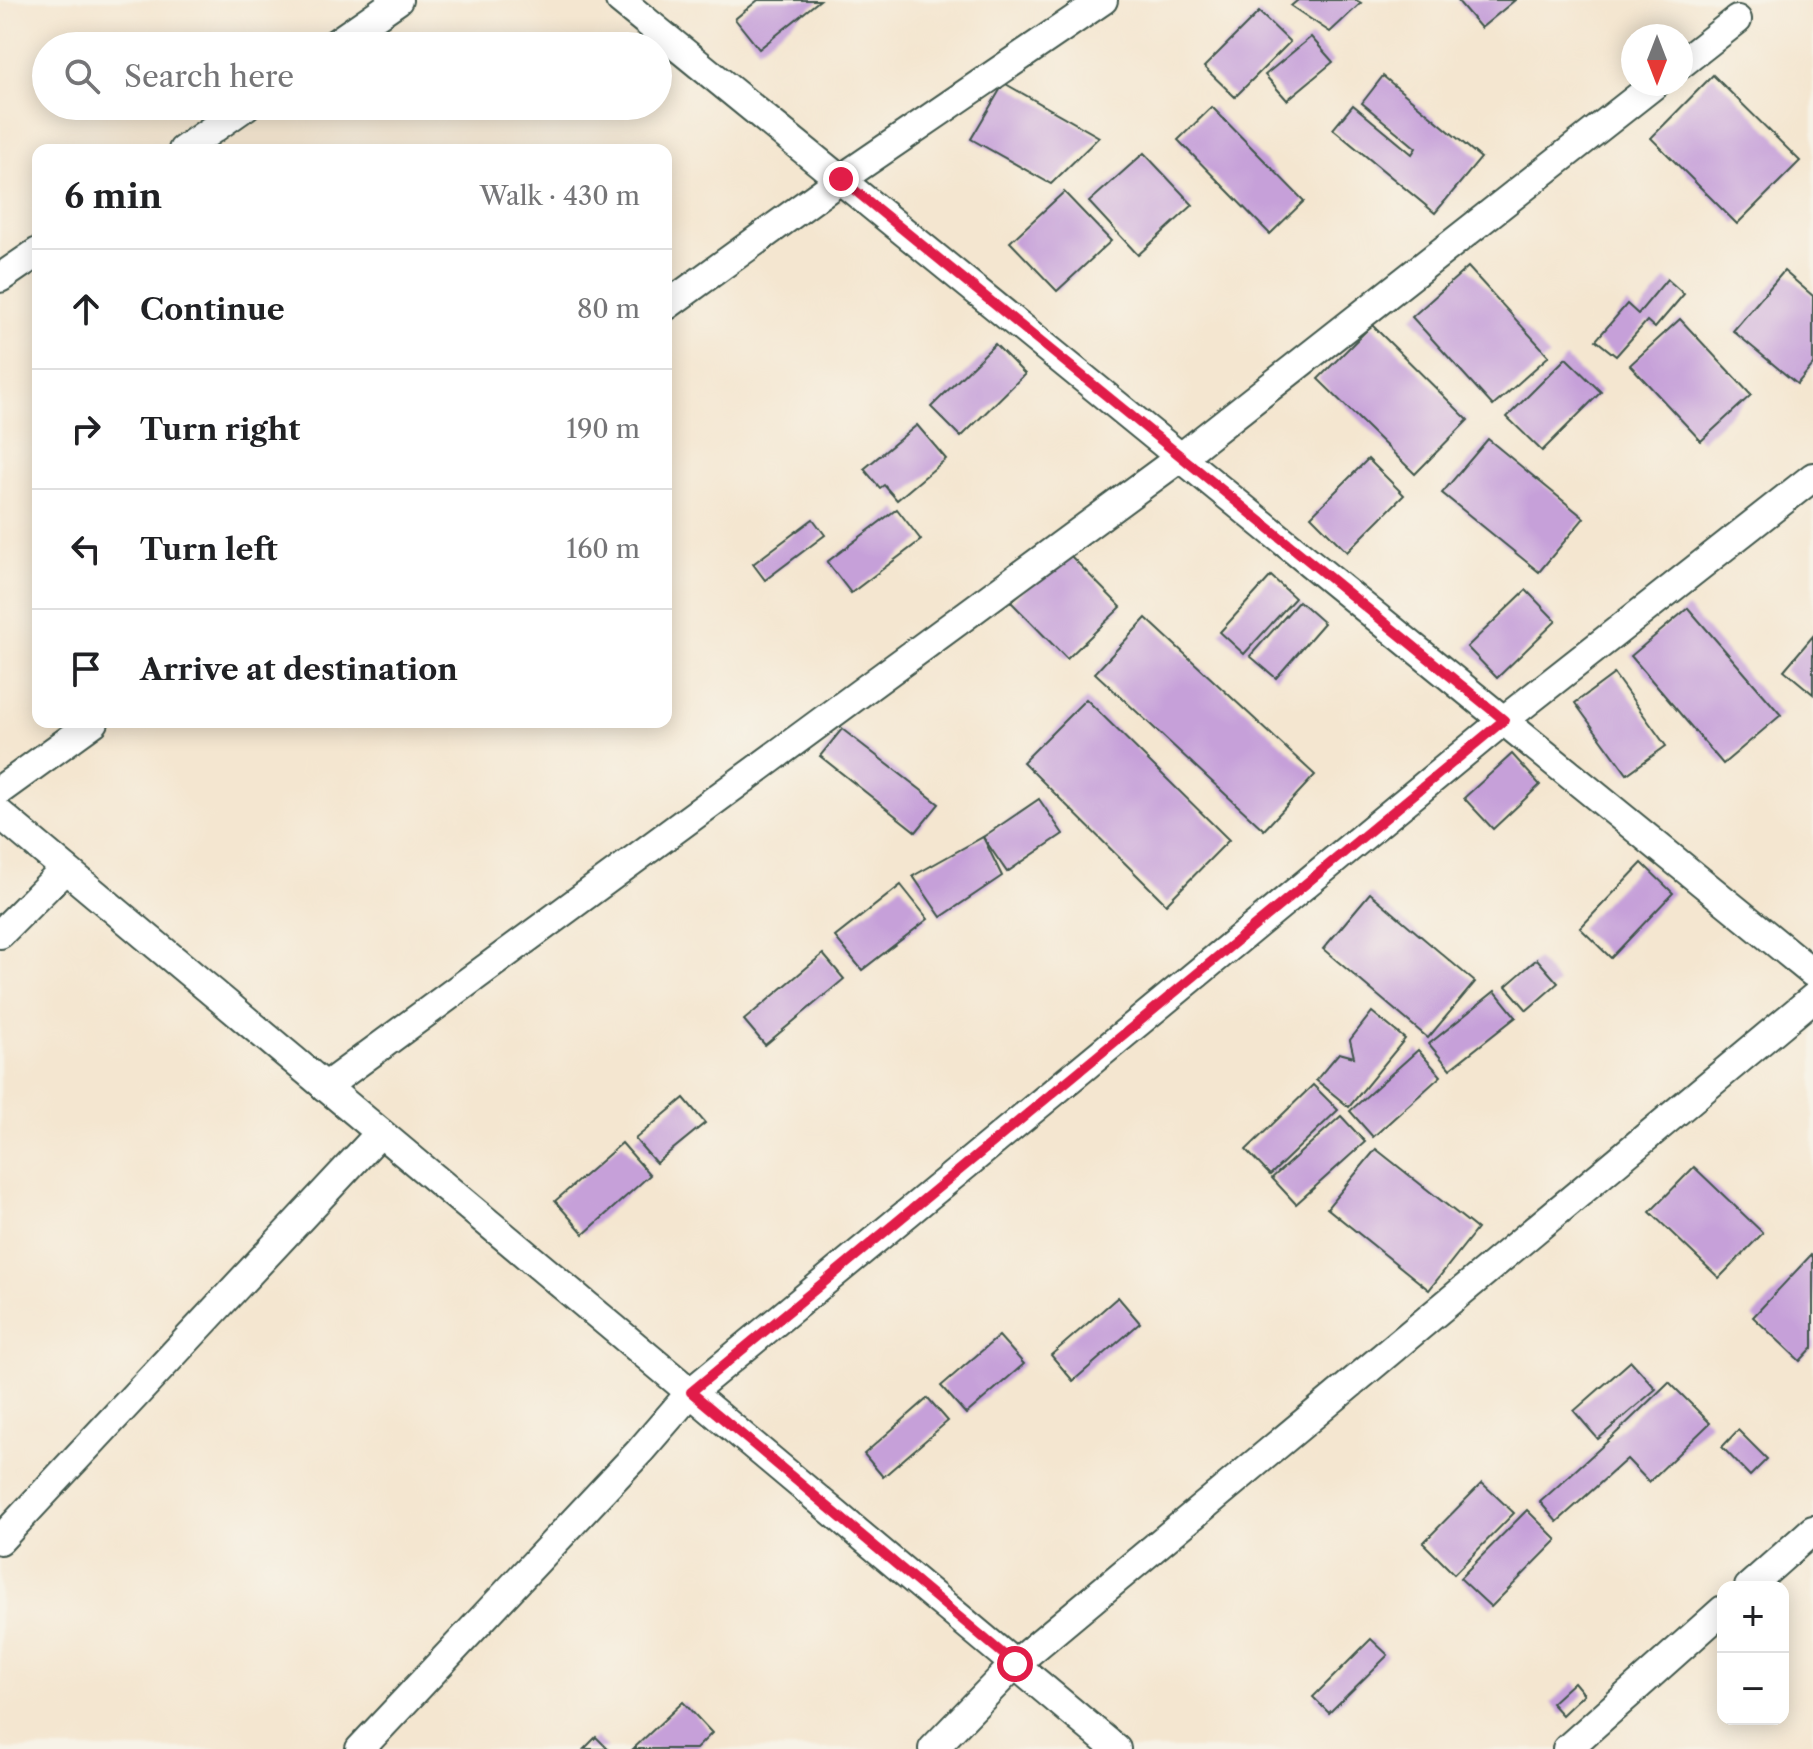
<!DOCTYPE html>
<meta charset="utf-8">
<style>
body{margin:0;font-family:"Libre Caslon Text",serif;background:#f6f6f6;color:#202124}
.controls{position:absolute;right:24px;bottom:24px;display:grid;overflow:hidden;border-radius:16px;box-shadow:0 4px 20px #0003}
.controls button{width:72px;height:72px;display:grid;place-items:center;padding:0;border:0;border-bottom:2px solid #e0e0e0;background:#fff;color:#202124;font:40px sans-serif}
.compass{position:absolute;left:1621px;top:24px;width:72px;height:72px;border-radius:50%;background:#fff;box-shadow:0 4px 20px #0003;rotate:180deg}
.stop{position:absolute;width:24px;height:24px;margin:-18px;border:6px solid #e11d48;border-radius:50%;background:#fff}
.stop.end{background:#e11d48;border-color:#fff;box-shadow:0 2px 8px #0008}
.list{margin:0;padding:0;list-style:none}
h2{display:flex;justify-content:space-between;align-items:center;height:104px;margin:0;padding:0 32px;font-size:34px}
h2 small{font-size:26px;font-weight:400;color:#757577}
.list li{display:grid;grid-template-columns:52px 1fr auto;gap:24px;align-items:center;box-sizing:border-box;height:120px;padding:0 32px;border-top:2px solid #e0e0e0}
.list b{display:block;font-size:30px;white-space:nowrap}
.list em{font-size:26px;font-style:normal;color:#757577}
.icon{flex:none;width:44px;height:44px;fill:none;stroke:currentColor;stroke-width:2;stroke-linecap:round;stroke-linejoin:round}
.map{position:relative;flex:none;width:1813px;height:1749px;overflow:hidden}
.search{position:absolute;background:#fff;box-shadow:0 4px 20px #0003;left:32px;top:32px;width:640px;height:88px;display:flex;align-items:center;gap:20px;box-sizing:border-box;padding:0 28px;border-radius:44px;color:#757577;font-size:30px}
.panel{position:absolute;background:#fff;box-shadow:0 4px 20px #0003;left:32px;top:144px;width:640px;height:584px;border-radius:16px}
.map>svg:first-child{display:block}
</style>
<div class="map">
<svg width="1813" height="1749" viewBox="0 0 1813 1749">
<rect width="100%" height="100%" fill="#f7f3e8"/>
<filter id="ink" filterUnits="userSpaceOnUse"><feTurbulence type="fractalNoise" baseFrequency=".0125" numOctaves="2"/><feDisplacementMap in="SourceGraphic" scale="16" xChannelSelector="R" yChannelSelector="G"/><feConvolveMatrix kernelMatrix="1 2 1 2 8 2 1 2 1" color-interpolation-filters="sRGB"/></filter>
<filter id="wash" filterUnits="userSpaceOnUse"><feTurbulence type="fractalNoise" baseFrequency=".006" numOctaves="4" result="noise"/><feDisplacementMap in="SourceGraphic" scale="32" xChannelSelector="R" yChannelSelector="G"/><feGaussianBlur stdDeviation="1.8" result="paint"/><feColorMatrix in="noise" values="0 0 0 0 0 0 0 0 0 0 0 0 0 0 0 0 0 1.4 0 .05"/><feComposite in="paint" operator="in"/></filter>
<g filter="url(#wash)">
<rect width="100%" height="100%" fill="#f4e6d0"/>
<g id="blocks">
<g fill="#c6a0d9">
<polygon points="758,0 820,0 759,49 735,19"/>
<polygon points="1298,0 1356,0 1361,3 1330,32 1291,6"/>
<polygon points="1457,0 1515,0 1481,28"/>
<polygon points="1259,12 1290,42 1235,97 1204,67"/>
<polygon points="1311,37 1333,62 1287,100 1265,75"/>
<polygon points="1713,75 1800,161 1737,224 1651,138"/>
<polygon points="1383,76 1481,158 1435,213 1333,129 1353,105 1412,154 1416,148 1362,103"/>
<polygon points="1004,83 1099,137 1051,184 971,139"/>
<polygon points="1212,107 1304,201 1270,234 1178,140"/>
<polygon points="1144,153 1193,205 1138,255 1089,202"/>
<polygon points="1064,192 1111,241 1057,291 1010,242"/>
<polygon points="1468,267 1549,356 1493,406 1412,317"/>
<polygon points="1784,271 1813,296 1813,365 1797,384 1733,331"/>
<polygon points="1667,279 1684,294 1655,328 1647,321 1616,356 1596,340 1627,304 1638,314"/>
<polygon points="1680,319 1751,395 1701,441 1630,365"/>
<polygon points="1372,325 1468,420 1415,474 1318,379"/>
<polygon points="995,344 1025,374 961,437 931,407"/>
<polygon points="1566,358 1601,392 1542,451 1507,417"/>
<polygon points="917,425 946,459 897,500 884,485 880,488 864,469"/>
<polygon points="1488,439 1584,518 1539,572 1442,493"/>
<polygon points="1368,459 1404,495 1347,552 1311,516"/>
<polygon points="897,509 921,540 851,593 827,562"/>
<polygon points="813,519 825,535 765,580 753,564"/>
<polygon points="1065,550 1121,607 1067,659 1011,602"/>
<polygon points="1271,576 1295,598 1244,654 1220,632"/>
<polygon points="1526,590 1556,621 1497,678 1467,647"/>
<polygon points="1299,601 1324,623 1276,678 1250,656"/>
<polygon points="1688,608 1781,715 1723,764 1631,656"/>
<polygon points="1146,618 1315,775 1264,830 1095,673"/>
<polygon points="1813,636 1813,694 1784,670"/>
<polygon points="1614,674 1666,746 1627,774 1575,703"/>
<polygon points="1086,699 1229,840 1166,904 1023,762"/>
<polygon points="842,729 939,804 916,832 820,756"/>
<polygon points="1512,754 1540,785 1493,829 1464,798"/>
<polygon points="1039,799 1063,834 1007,872 983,837"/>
<polygon points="983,837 1002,876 941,917 913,876"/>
<polygon points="1642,863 1673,893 1611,958 1580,928"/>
<polygon points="901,885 928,919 862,970 835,937"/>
<polygon points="1370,893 1475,982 1428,1038 1323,949"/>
<polygon points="823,954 844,979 765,1045 744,1020"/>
<polygon points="1537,959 1558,983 1527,1010 1506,986"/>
<polygon points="1495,991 1516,1017 1450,1069 1429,1044"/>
<polygon points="1372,1012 1405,1039 1349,1107 1316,1080 1339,1053 1354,1057 1350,1040"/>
<polygon points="1418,1050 1441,1076 1373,1137 1350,1111"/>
<polygon points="1313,1085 1338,1110 1270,1175 1246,1150"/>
<polygon points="684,1098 705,1123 656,1163 635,1139"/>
<polygon points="1341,1116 1365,1142 1296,1204 1272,1178"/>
<polygon points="622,1143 650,1175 584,1234 555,1201"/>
<polygon points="1376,1149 1477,1229 1429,1290 1327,1208"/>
<polygon points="1694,1167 1763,1233 1719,1278 1650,1212"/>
<polygon points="1811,1255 1813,1257 1813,1347 1800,1361 1753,1317"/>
<polygon points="1118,1297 1140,1323 1073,1381 1051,1355"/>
<polygon points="999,1336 1024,1364 966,1414 941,1386"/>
<polygon points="1631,1361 1656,1389 1598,1439 1574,1411"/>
<polygon points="1669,1382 1710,1423 1649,1482 1627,1459 1557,1522 1540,1502 1608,1441"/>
<polygon points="928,1398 948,1421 883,1477 864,1454"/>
<polygon points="1738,1430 1767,1459 1750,1476 1722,1447"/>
<polygon points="1482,1483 1514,1513 1454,1574 1423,1543"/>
<polygon points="1527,1510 1557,1540 1491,1607 1460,1578"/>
<polygon points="1371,1639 1388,1655 1329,1713 1313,1697"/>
<polygon points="1574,1682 1584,1694 1562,1715 1551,1703"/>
<polygon points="683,1702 712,1733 696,1749 633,1749"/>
<polygon points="596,1737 608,1749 584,1749"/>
</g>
</g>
</g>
<g filter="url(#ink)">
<use href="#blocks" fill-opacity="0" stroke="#3f564b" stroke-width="2"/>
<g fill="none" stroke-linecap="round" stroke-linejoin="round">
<defs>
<g id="street">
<polyline points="620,0 1813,973"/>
<polyline points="332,46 398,0"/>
<polyline points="1681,64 1737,20"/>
<polyline points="183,150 246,106"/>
<polyline points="0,278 38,252"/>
<polyline points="666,306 841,179 1103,0"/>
<polyline points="0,790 94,722"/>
<polyline points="0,814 1116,1749"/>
<polyline points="0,934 65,869"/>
<polyline points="325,1087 1181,457 1655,84"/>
<polyline points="0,1540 380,1133"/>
<polyline points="1749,1587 1813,1530"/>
<polyline points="360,1749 640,1451 691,1392 1504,720 1813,477"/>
<polyline points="933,1749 1015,1664 1813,998"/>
<polyline points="1567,1749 1723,1610"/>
</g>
</defs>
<use href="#street" stroke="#3f564b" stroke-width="32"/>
<use href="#street" stroke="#fff" stroke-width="28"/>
</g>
</g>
<g fill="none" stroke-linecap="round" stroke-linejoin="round" filter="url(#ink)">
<polyline stroke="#e11d48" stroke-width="10" points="841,179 1504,720 691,1392 1015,1664"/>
</g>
</svg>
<div class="controls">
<button>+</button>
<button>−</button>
</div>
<svg class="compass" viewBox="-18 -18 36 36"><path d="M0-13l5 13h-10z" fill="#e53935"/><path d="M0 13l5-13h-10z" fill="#757577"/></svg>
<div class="stop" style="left:1015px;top:1664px"></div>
<div class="stop end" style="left:841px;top:179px"></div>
<div class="search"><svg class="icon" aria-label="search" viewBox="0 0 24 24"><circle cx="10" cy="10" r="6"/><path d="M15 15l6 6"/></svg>Search here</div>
<section class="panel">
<h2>6 min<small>Walk · 430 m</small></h2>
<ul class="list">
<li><svg class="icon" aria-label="ahead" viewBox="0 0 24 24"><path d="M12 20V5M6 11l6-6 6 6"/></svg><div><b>Continue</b></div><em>80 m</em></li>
<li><svg class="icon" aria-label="right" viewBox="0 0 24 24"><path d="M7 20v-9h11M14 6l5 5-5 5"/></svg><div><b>Turn right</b></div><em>190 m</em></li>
<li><svg class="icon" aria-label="left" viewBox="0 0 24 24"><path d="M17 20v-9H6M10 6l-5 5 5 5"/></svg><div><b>Turn left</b></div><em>160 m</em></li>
<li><svg class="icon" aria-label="arrive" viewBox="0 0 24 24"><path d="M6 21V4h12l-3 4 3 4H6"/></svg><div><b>Arrive at destination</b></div></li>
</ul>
</section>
</div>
